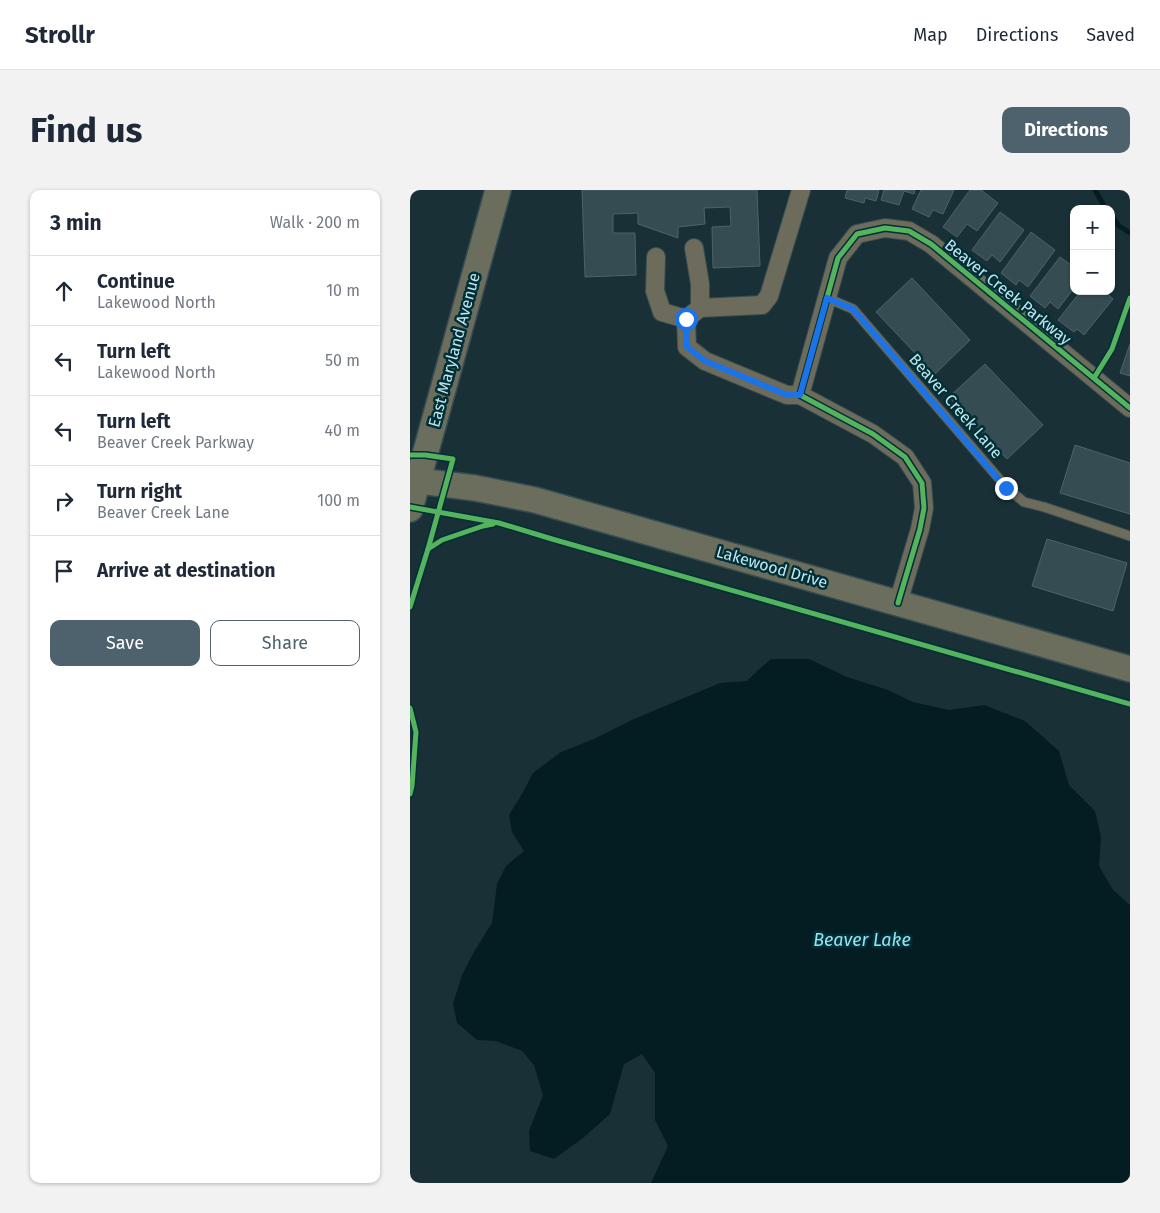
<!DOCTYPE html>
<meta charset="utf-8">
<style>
body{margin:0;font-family:"Fira Sans",sans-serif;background:#f2f2f3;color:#1f2937}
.controls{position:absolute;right:15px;top:15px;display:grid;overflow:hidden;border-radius:10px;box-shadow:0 1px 4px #0004}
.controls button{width:45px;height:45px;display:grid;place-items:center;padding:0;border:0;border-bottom:1px solid #e0e1e3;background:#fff;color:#1f2937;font:25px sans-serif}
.stop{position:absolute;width:15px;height:15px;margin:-11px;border:4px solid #1a73e8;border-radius:50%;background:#fff}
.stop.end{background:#1a73e8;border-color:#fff;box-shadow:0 1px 5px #0008}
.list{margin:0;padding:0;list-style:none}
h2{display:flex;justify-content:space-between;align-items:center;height:65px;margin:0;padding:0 20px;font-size:21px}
h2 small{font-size:16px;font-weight:400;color:#747a83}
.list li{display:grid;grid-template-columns:32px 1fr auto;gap:15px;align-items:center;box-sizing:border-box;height:70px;padding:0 20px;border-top:1px solid #e0e1e3}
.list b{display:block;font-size:19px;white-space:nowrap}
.list p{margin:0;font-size:16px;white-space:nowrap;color:#747a83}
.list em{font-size:16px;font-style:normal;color:#747a83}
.actions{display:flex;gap:10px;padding:15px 20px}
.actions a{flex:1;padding:11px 0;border:1px solid #4d626d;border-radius:10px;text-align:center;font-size:18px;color:#4d626d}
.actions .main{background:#4d626d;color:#fff}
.icon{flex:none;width:28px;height:28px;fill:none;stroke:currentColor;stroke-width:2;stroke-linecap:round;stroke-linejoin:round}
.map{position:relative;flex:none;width:720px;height:993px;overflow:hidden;border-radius:10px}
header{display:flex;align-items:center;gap:30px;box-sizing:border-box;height:70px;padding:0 25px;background:#fff;border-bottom:1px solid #e0e1e3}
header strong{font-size:24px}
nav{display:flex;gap:28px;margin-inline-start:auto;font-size:18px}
.intro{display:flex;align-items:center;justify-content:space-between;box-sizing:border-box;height:120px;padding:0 30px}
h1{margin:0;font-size:35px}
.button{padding:12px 22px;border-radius:10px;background:#4d626d;color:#fff;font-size:18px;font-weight:700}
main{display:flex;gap:30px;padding:0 30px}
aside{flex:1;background:#fff;border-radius:10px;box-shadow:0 1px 4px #0004}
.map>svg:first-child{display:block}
</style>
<header>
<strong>Strollr</strong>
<nav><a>Map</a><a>Directions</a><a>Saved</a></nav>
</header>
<div class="intro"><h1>Find us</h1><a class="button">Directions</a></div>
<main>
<aside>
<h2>3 min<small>Walk · 200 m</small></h2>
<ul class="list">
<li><svg class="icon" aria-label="ahead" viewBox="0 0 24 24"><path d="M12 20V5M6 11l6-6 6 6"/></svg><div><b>Continue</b><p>Lakewood North</p></div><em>10 m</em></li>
<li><svg class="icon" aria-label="left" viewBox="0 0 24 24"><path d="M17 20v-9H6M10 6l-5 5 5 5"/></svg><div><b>Turn left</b><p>Lakewood North</p></div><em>50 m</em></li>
<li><svg class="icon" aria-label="left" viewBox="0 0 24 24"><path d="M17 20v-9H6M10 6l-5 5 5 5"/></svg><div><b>Turn left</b><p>Beaver Creek Parkway</p></div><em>40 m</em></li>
<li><svg class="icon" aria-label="right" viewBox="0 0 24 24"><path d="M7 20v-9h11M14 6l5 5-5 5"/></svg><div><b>Turn right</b><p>Beaver Creek Lane</p></div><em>100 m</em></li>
<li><svg class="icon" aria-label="arrive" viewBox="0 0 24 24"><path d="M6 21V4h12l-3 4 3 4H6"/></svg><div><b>Arrive at destination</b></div></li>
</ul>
<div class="actions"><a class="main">Save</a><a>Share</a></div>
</aside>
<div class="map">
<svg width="720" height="993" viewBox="0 0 720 993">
<rect width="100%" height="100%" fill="#193136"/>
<polygon fill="#041d22" points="361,469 399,469 437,487 478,500 503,512 539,520 574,515 615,531 649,561 659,595 685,621 691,647 689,676 703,700 720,715 720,993 241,993 258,956 245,930 245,883 232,864 214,874 200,924 173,948 144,969 120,961 119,941 133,905 124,875 112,861 86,851 67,850 47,833 43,814 52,785 65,760 82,733 87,694 96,676 114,661 102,642 99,625 112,604 123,583 151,562 184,549 224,529 310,493 337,491 347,481"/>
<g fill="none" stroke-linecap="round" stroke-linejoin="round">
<g stroke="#041d22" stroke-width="5">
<polyline points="685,0 696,19"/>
<polyline points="701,25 709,36 720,43"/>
</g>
</g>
<g fill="#364c53" stroke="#4c636b">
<polygon points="172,0 347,0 350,76 303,78 302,37 321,36 320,17 294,18 295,34 268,37 268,48 228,34 228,23 203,24 203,43 225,43 226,85 175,87"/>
<polygon points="437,0 469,0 466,11 455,8 454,13 435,8"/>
<polygon points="474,0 505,0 504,4 494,1 489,15 471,10"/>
<polygon points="511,0 544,0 533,24 523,20 519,27 502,19"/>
<polygon points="560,0 571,0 588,13 567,41 557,34 547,47 533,37"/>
<polygon points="590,22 614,40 590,72 582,65 577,71 562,60"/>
<polygon points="621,42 645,60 618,97 609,90 606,95 591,83"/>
<polygon points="650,67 664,77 664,86 662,88 664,88 664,98 648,119 640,112 635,118 620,106"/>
<polygon points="502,88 560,150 525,184 466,122"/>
<polygon points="671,101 694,101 703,109 674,145 667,139 664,142 648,130"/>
<polygon points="720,154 720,186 710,183"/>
<polygon points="575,174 633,235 597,269 539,207"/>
<polygon points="665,255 720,273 720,324 650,303"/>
<polygon points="637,349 717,373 703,421 622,396"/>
</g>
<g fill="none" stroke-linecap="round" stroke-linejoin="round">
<defs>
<polyline id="lane" points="417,108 443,119 597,298 614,312 634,317 720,346"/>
<g id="street">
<polyline points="284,58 290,94 290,118"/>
<polyline points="246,67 245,101 252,122 276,129"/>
<polyline points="390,205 377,205 295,171 277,157 276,129 290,118 352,115 359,106 391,0"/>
<polyline points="488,413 510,339 514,318 512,293 495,267 463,244 390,205 428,68 447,44 475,38 499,41 521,54 720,218"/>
</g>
<g id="secondary">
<polyline points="0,290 65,298 125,310 720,479"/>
<polyline points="0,319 88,0"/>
</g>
</defs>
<use href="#lane" stroke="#364c51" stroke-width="11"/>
<use href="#street" stroke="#364c51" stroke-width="20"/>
<use href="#secondary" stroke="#364c51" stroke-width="28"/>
<use href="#lane" stroke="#6c6b5c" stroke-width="9"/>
<use href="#street" stroke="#6c6b5c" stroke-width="18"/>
<use href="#secondary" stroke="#6b6d5d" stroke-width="25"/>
<defs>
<g id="cycleway">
<polyline points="684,188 702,159 720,108"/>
<polyline points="0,265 15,265 43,269 18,359 0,417"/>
<polyline points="0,317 89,333 142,349 720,514"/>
<polyline points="18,359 32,350 73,336 83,334"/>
<polyline points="488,413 510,339 514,318 512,293 495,267 463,244 390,205 428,68 447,44 475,38 499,41 521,54 720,218"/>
<polyline points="0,518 6,542 2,596 0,604"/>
</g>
</defs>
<use href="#cycleway" stroke="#012f37" stroke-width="8"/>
<use href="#cycleway" stroke="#56b35d" stroke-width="5"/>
</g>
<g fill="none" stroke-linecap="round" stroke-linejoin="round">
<polyline stroke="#1a73e8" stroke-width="6" points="276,129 277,157 295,171 377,205 390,205 417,108 443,119 596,298"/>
</g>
<g text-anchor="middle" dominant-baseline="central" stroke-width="5" stroke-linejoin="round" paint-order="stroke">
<g font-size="16" fill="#c1e6ee" stroke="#012f37">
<text transform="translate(598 102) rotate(39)">Beaver Creek Parkway</text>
<text transform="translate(44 160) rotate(-75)">East Maryland Avenue</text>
<text transform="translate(546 216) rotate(49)">Beaver Creek Lane</text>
<text transform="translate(362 377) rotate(16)">Lakewood Drive</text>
</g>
<g font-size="18" font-style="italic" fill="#95e2f2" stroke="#012f37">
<text x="452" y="750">Beaver Lake</text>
</g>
</g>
</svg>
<div class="controls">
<button>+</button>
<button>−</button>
</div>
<div class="stop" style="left:276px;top:129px"></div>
<div class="stop end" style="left:596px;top:298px"></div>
</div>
</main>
